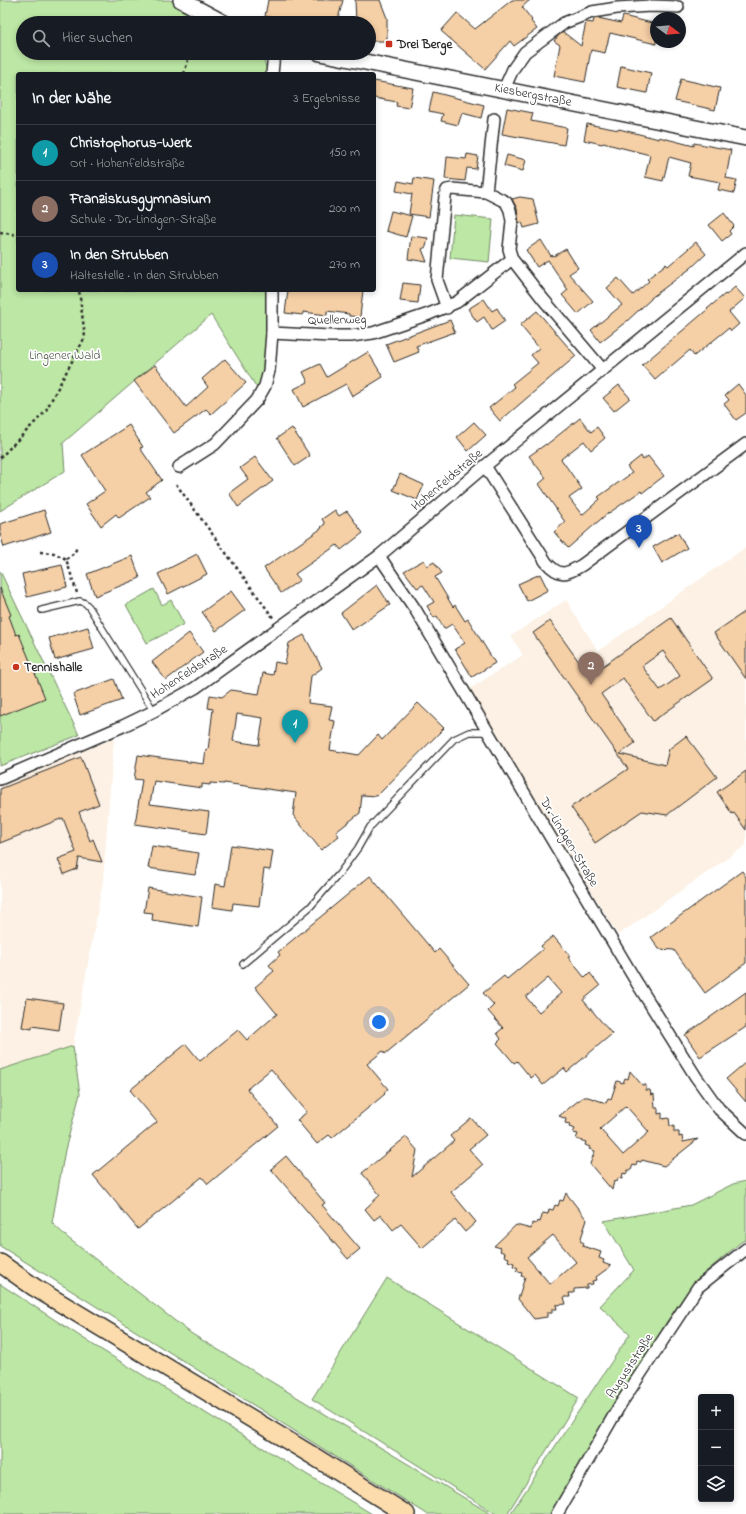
<!DOCTYPE html>
<html lang="de">
<meta charset="utf-8">
<style>
body{margin:0;font-family:"Indie Flower",sans-serif;background:#20242c;color:#f1f3f6}
.controls{position:absolute;right:12px;bottom:12px;display:grid;overflow:hidden;border-radius:4px;box-shadow:0 2px 6px #0003}
.controls button{width:36px;height:36px;display:grid;place-items:center;padding:0;border:0;border-bottom:1px solid #363941;background:#171b24;color:#f1f3f6;font:20px sans-serif}
.compass{position:absolute;left:650px;top:12px;width:36px;height:36px;border-radius:50%;background:#171b24;box-shadow:0 2px 6px #0003;rotate:106deg}
.you{position:absolute;left:379px;top:1022px;width:14px;height:14px;margin:-10px;border:3px solid #fff;border-radius:50%;background:#1a73e8;box-shadow:0 0 0 6px #1a73e833}
.badge{display:grid;place-items:center;width:26px;height:26px;border-radius:50%;background:#c8321e;color:#fff;font-size:13px;font-weight:700}
.pin{position:absolute;translate:-50% -33px;filter:drop-shadow(0 1px 2px #0008)}
.pin::after{content:'';position:absolute;top:21px;width:14px;height:12px;background:inherit;clip-path:polygon(0 0,100% 0,50% 100%)}
.list{margin:0;padding:0;list-style:none}
h2{display:flex;justify-content:space-between;align-items:center;height:52px;margin:0;padding:0 16px;font-size:17px}
h2 small{font-size:13px;font-weight:400;color:#9ea1a6}
.list li{display:grid;grid-template-columns:26px 1fr auto;gap:12px;align-items:center;box-sizing:border-box;height:56px;padding:0 16px;border-top:1px solid #363941}
.list b{display:block;font-size:15px;white-space:nowrap}
.list p{margin:0;font-size:13px;white-space:nowrap;color:#9ea1a6}
.list em{font-size:13px;font-style:normal;color:#9ea1a6}
.icon{flex:none;width:22px;height:22px;fill:none;stroke:currentColor;stroke-width:2;stroke-linecap:round;stroke-linejoin:round}
.map{position:relative;flex:none;width:746px;height:1514px;overflow:hidden}
.search{position:absolute;background:#171b24;box-shadow:0 2px 6px #0003;left:16px;top:16px;width:360px;height:44px;display:flex;align-items:center;gap:10px;box-sizing:border-box;padding:0 14px;border-radius:22px;color:#9ea1a6;font-size:15px}
.panel{position:absolute;background:#171b24;box-shadow:0 2px 6px #0003;left:16px;top:72px;width:360px;height:220px;border-radius:4px}
.map>svg:first-child{display:block}
</style>
<div class="map">
<svg width="746" height="1514" viewBox="0 0 746 1514">
<rect width="100%" height="100%" fill="#fff"/>
<filter id="ink" filterUnits="userSpaceOnUse"><feTurbulence type="fractalNoise" baseFrequency=".025" numOctaves="2"/><feDisplacementMap in="SourceGraphic" scale="8" xChannelSelector="R" yChannelSelector="G"/><feConvolveMatrix kernelMatrix="1 2 1 2 8 2 1 2 1" color-interpolation-filters="sRGB"/></filter>
<g filter="url(#ink)">
<g fill="#fcf1e4">
<polygon points="746,547 746,845 618,935 468,690 523,655 511,636 566,600 598,651"/>
<polygon points="114,738 103,881 73,1046 0,1070 0,785"/>
</g>
<g fill="#bce7a4" stroke="#748968">
<polygon points="0,0 170,0 209,23 23,23 23,53 261,53 268,72 268,74 18,74 18,290 269,290 267,369 257,388 211,315 63,443 65,471 0,511"/>
<polygon points="454,215 493,219 489,262 450,258"/>
<polygon points="0,571 79,735 0,766"/>
<polygon points="154,589 162,605 171,600 184,624 147,643 126,605"/>
<polygon points="73,1046 80,1094 65,1150 52,1223 68,1238 192,1334 491,1514 427,1514 0,1246 0,1070"/>
<polygon points="746,1181 746,1240 741,1242 694,1282 668,1320 550,1514 510,1514 630,1334 600,1306 634,1270 604,1221 691,1205 733,1184"/>
<polygon points="387,1278 579,1398 507,1514 496,1514 312,1399"/>
<polygon points="0,1284 95,1346 372,1514 0,1514"/>
</g>
<g fill="#f5cfa5" stroke="#2b2b2b" fill-rule="evenodd">
<polygon points="268,0 343,0 337,23 298,23 265,16"/>
<polygon points="355,0 380,0 387,18 387,41 369,41 369,23 356,23"/>
<polygon points="512,0 530,0 522,7 532,20 531,21 537,29 514,46 510,41 485,69 441,31 457,13 475,29"/>
<polygon points="623,16 656,24 656,44 610,33 605,53 591,50 585,82 554,76 560,45 554,41 558,36 563,32 581,46 586,22 593,23 594,19 598,18 621,23"/>
<polygon points="621,66 651,73 647,93 617,87"/>
<polygon points="681,79 720,88 715,110 675,101"/>
<polygon points="374,81 413,88 409,108 396,106 397,102 374,98"/>
<polygon points="433,92 484,105 481,118 462,113 458,125 441,121 443,114 429,111"/>
<polygon points="507,108 533,113 531,121 567,128 564,145 502,134"/>
<polygon points="587,124 619,130 619,129 659,139 659,137 694,146 694,143 731,150 726,178 737,180 734,193 718,190 720,182 688,176 691,163 669,157 663,181 645,177 650,155 603,143 602,144 584,140"/>
<polygon points="467,154 478,156 476,169 467,168 465,181 445,179 447,157 466,159"/>
<polygon points="507,155 526,160 523,171 504,166"/>
<polygon points="414,178 434,181 429,217 409,214 412,194 396,191 398,181 413,184"/>
<polygon points="520,197 533,199 539,224 524,228 522,222 519,223 517,209 512,199"/>
<polygon points="391,211 412,216 406,237 386,231"/>
<polygon points="724,213 734,226 729,231 731,234 722,241 709,225"/>
<polygon points="411,236 428,238 426,247 422,249 427,262 408,259"/>
<polygon points="541,240 551,256 553,255 554,256 566,249 578,268 569,274 593,301 578,314 562,295 568,290 548,260 537,267 526,250"/>
<polygon points="696,242 706,254 691,268 651,298 651,299 627,321 600,342 591,330 622,305 607,288 618,278 633,295 649,281 647,279 666,264 668,266"/>
<polygon points="403,283 420,285 418,303 400,301"/>
<polygon points="735,287 745,298 729,312 739,324 731,331 729,328 694,356 690,350 655,380 642,365 708,309 707,309 725,294 726,295"/>
<polygon points="288,290 363,290 360,317 349,316 349,314 327,311 327,315 303,312 303,315 285,313"/>
<polygon points="484,299 492,311 497,308 505,321 492,330 484,317 477,322 468,309"/>
<polygon points="537,311 576,356 500,421 489,408 515,387 512,384 538,363 531,355 539,348 520,325"/>
<polygon points="450,320 455,332 416,346 419,352 394,362 386,344"/>
<polygon points="368,352 383,377 352,396 346,384 303,407 294,389 308,382 303,372 320,364 327,377"/>
<polygon points="225,359 246,383 211,414 206,409 174,433 134,381 155,365 186,407 208,387 202,379"/>
<polygon points="738,384 746,395 746,413 736,420 724,404 729,400 725,395"/>
<polygon points="619,385 630,398 614,411 603,398"/>
<polygon points="580,418 591,432 597,427 605,438 591,450 584,441 561,459 582,489 569,498 582,515 600,499 598,497 632,473 627,467 641,456 643,460 648,456 664,476 642,493 641,491 609,513 609,512 568,548 554,532 565,522 539,484 546,478 529,456 546,444 546,445"/>
<polygon points="474,422 486,435 468,451 457,437"/>
<polygon points="129,425 143,447 140,448 162,480 146,492 150,497 119,518 116,514 101,526 86,504 105,491 82,455"/>
<polygon points="292,428 310,456 295,466 277,438"/>
<polygon points="255,457 273,481 238,507 229,493 248,479 240,468"/>
<polygon points="400,474 424,485 417,500 393,490"/>
<polygon points="44,510 51,532 4,547 0,534 0,524"/>
<polygon points="335,510 339,516 347,511 363,533 341,550 337,545 295,574 300,580 281,593 264,568 322,528 321,527 325,524 322,519"/>
<polygon points="678,533 687,548 662,563 653,547"/>
<polygon points="197,554 207,574 168,594 158,574"/>
<polygon points="132,556 140,578 95,596 87,574"/>
<polygon points="424,560 427,566 434,562 442,573 435,577 453,607 455,605 465,621 468,619 495,663 472,677 455,649 465,643 452,624 444,629 437,616 434,618 427,606 434,602 423,585 417,588 404,571"/>
<polygon points="62,565 67,587 27,597 22,574"/>
<polygon points="540,574 548,590 527,601 518,584"/>
<polygon points="377,585 390,605 352,630 341,613"/>
<polygon points="0,588 11,615 9,616 16,635 19,634 45,698 0,716"/>
<polygon points="231,591 245,610 216,631 202,612"/>
<polygon points="746,611 746,679 714,633"/>
<path d="M 671,618 L 713,679 L 653,721 L 623,678 L 601,694 L 635,743 L 620,754 L 665,765 L 669,749 L 686,736 L 717,777 L 667,815 L 642,811 L 595,843 L 571,807 L 628,769 L 533,633 L 550,621 L 589,676 ZM 663,651 L 680,676 L 660,690 L 642,666 Z"/>
<polygon points="88,627 94,649 55,660 49,638"/>
<polygon points="189,633 203,652 166,680 152,662"/>
<path d="M 304,635 L 322,668 L 311,676 L 308,703 L 332,706 L 329,720 L 335,721 L 330,750 L 359,755 L 378,735 L 382,740 L 418,703 L 444,728 L 377,796 L 362,795 L 360,813 L 336,832 L 339,836 L 321,850 L 293,815 L 296,793 L 224,783 L 224,784 L 210,783 L 210,785 L 202,784 L 202,788 L 154,781 L 150,804 L 209,812 L 206,834 L 135,824 L 142,780 L 134,779 L 138,755 L 204,764 L 206,749 L 208,750 L 213,709 L 208,708 L 210,695 L 222,697 L 231,690 L 259,694 L 263,673 L 273,675 L 275,662 L 285,664 L 289,643 ZM 237,714 L 263,718 L 259,745 L 233,741 Z"/>
<polygon points="114,679 122,700 80,715 73,694"/>
<polygon points="81,757 99,804 79,812 90,841 93,839 102,862 79,858 77,869 64,874 58,859 76,852 63,818 0,843 0,789"/>
<polygon points="746,771 746,830 734,813 732,814 717,792"/>
<polygon points="231,845 273,851 270,870 264,869 259,906 233,903 232,910 212,907 215,884 225,886"/>
<polygon points="152,846 199,853 195,875 148,868"/>
<polygon points="742,871 746,877 746,963 705,993 674,950 659,949 651,937"/>
<polygon points="370,876 435,953 439,949 469,984 385,1054 383,1051 367,1064 388,1089 384,1092 385,1094 332,1138 329,1135 317,1144 297,1120 307,1112 271,1069 247,1089 278,1126 208,1184 202,1177 138,1229 93,1175 157,1122 130,1090 186,1044 200,1061 238,1030 247,1040 277,1014 255,987 274,971 269,965 280,955 278,952"/>
<polygon points="148,888 202,897 198,927 152,920 153,913 144,912"/>
<path d="M 553,936 L 570,956 L 568,957 L 585,978 L 590,973 L 600,986 L 583,1000 L 612,1034 L 567,1072 L 564,1068 L 543,1085 L 535,1075 L 531,1078 L 517,1061 L 514,1063 L 497,1043 L 501,1039 L 497,1033 L 503,1028 L 488,1011 L 494,1005 L 483,993 L 504,976 L 507,979 L 543,949 L 541,946 ZM 548,978 L 561,993 L 539,1012 L 526,997 Z"/>
<polygon points="746,992 746,1027 700,1057 685,1035"/>
<polygon points="27,998 63,1003 59,1030 32,1026 32,1029 22,1027"/>
<polygon points="746,1062 746,1102 726,1079"/>
<path d="M 630,1071 L 642,1085 L 646,1085 L 646,1090 L 650,1090 L 651,1095 L 654,1094 L 655,1108 L 658,1108 L 658,1114 L 662,1113 L 662,1119 L 669,1118 L 670,1126 L 674,1126 L 674,1132 L 679,1132 L 679,1137 L 682,1136 L 683,1142 L 698,1139 L 664,1166 L 642,1160 L 641,1162 L 637,1161 L 636,1166 L 633,1165 L 631,1170 L 628,1170 L 626,1174 L 623,1173 L 622,1179 L 618,1178 L 617,1182 L 614,1181 L 612,1190 L 590,1164 L 595,1151 L 589,1149 L 590,1147 L 585,1145 L 586,1142 L 576,1139 L 578,1134 L 573,1133 L 575,1129 L 569,1127 L 570,1124 L 565,1123 L 566,1119 L 559,1116 L 583,1097 L 588,1097 L 606,1103 L 608,1098 L 611,1099 L 617,1081 L 623,1083 L 625,1078 L 628,1079 ZM 626,1106 L 649,1132 L 623,1155 L 600,1129 Z"/>
<polygon points="471,1118 486,1135 469,1149 483,1165 451,1192 476,1222 465,1232 455,1220 422,1248 401,1224 393,1230 381,1215 374,1220 365,1209 380,1195 362,1173 406,1137 417,1150 412,1177 454,1141 450,1136"/>
<polygon points="286,1156 325,1203 322,1205 360,1249 348,1259 271,1169"/>
<path d="M 566,1193 L 587,1220 L 580,1241 L 584,1243 L 583,1246 L 601,1252 L 599,1258 L 604,1260 L 603,1263 L 611,1266 L 596,1277 L 597,1280 L 592,1281 L 593,1284 L 587,1285 L 587,1288 L 574,1289 L 574,1293 L 569,1293 L 570,1297 L 564,1297 L 566,1304 L 556,1305 L 557,1309 L 552,1309 L 552,1313 L 547,1313 L 547,1317 L 534,1319 L 518,1299 L 525,1277 L 521,1276 L 522,1273 L 516,1271 L 518,1268 L 513,1266 L 514,1263 L 508,1261 L 509,1258 L 504,1256 L 505,1253 L 500,1251 L 501,1248 L 494,1246 L 516,1225 L 531,1229 L 532,1223 L 536,1224 L 537,1221 L 540,1222 L 543,1213 L 548,1214 L 549,1209 L 553,1210 L 555,1205 L 558,1206 L 560,1200 L 563,1201 ZM 553,1235 L 576,1262 L 550,1284 L 527,1257 Z"/>
</g>
<g fill="none" stroke-linecap="round" stroke-linejoin="round">
<defs>
<g id="lane">
<polyline points="42,610 80,601 85,603 89,607 154,711"/>
<polyline points="243,964 310,907 339,874 358,848 370,827 454,739 469,732 487,732"/>
</g>
<g id="street">
<polyline points="272,74 274,53"/>
<polyline points="504,89 513,69 525,52 564,23 592,12 617,8 651,6 678,7"/>
<polyline points="494,119 486,192 506,202 510,210 512,221 509,249 512,259 543,299 603,370"/>
<polyline points="447,308 437,280 445,196 447,190 452,189 486,192"/>
<polyline points="272,333 330,336 351,336 373,333 429,314 457,302 512,259"/>
<path d="M 485,466 L 546,562 C 559,577 566,575 582,565 L 746,444"/>
<polyline points="179,467 215,444 257,400 265,386 269,371 272,333 272,290"/>
<polyline points="379,556 415,609 637,983 696,1077 719,1109 746,1134"/>
<polyline points="0,779 123,726 154,711 195,688 379,556 485,466 746,253"/>
<polyline points="557,1514 620,1405 698,1287 746,1249"/>
</g>
<g id="secondary">
<polyline points="181,0 224,23"/>
<polyline points="320,53 746,138"/>
</g>
<polyline id="primary" points="0,1263 34,1287 315,1457 406,1514"/>
</defs>
<use href="#lane" stroke="#2b2b2b" stroke-width="8"/>
<use href="#street" stroke="#2b2b2b" stroke-width="14"/>
<use href="#secondary" stroke="#2b2b2b" stroke-width="18"/>
<use href="#primary" stroke="#2b2b2b" stroke-width="20"/>
<g stroke="#2b2b2b" stroke-width="2.5" stroke-dasharray="3 3" stroke-linecap="butt">
<polyline points="184,74 190,53"/>
<polyline points="0,232 18,235"/>
<polyline points="0,458 45,412 85,337 79,290"/>
<polyline points="176,484 274,619"/>
<polyline points="40,552 54,553 66,559 77,593"/>
<polyline points="66,559 74,553 78,546"/>
</g>
<use href="#lane" stroke="#fff" stroke-width="5.5"/>
<use href="#street" stroke="#fff" stroke-width="11"/>
<use href="#secondary" stroke="#fff" stroke-width="15"/>
<use href="#primary" stroke="#fcdcac" stroke-width="17"/>
</g>
</g>
<g fill="#c8321e" stroke="#fff" stroke-width="1.5">
<rect x="385" y="40" width="8" height="8" rx="2"/>
<circle cx="16" cy="667" r="4"/>
</g>
<g text-anchor="middle" dominant-baseline="central" stroke-width="3.5" stroke-linejoin="round" paint-order="stroke">
<g font-size="13" font-weight="bold" fill="#2b2b2b" stroke="#fff" text-anchor="start">
<text x="397" y="44">Drei Berge</text>
<text x="24" y="667">Tennishalle</text>
</g>
<g font-size="13" fill="#2b2b2b" stroke="#fff">
<text transform="translate(533 95) rotate(11)">Kiesbergstraße</text>
<text transform="translate(337 320) rotate(-1)">Quellenweg</text>
<text transform="translate(447 480) rotate(-40)">Hohenfeldstraße</text>
<text transform="translate(189 672) rotate(-33)">Hohenfeldstraße</text>
<text transform="translate(569 842) rotate(59)">Dr.-Lindgen-Straße</text>
<text transform="translate(630 1366) rotate(-57)">Auguststraße</text>
</g>
<g font-size="13" fill="#4f5a49" stroke="#fff">
<text x="65" y="355">Lingener Wald</text>
</g>
</g>
</svg>
<div class="controls">
<button>+</button>
<button>−</button>
<button><svg class="icon" aria-label="layers" viewBox="0 0 24 24"><path d="M12 4l9 5-9 5-9-5zM3 14l9 5 9-5"/></svg></button>
</div>
<svg class="compass" viewBox="-18 -18 36 36"><path d="M0-13l5 13h-10z" fill="#e53935"/><path d="M0 13l5-13h-10z" fill="#9ea1a6"/></svg>
<div class="you"></div>
<div class="pin badge" style="left:295px;top:743px;background:#0f9aa8">1</div>
<div class="pin badge" style="left:591px;top:685px;background:#8d6e63">2</div>
<div class="pin badge" style="left:639px;top:548px;background:#1a4fb4">3</div>
<div class="search"><svg class="icon" aria-label="search" viewBox="0 0 24 24"><circle cx="10" cy="10" r="6"/><path d="M15 15l6 6"/></svg>Hier suchen</div>
<section class="panel">
<h2>In der Nähe<small>3 Ergebnisse</small></h2>
<ul class="list">
<li><span class="badge" style="background:#0f9aa8">1</span><div><b>Christophorus-Werk</b><p>Ort · Hohenfeldstraße</p></div><em>150 m</em></li>
<li><span class="badge" style="background:#8d6e63">2</span><div><b>Franziskusgymnasium</b><p>Schule · Dr.-Lindgen-Straße</p></div><em>200 m</em></li>
<li><span class="badge" style="background:#1a4fb4">3</span><div><b>In den Strubben</b><p>Haltestelle · In den Strubben</p></div><em>270 m</em></li>
</ul>
</section>
</div>
